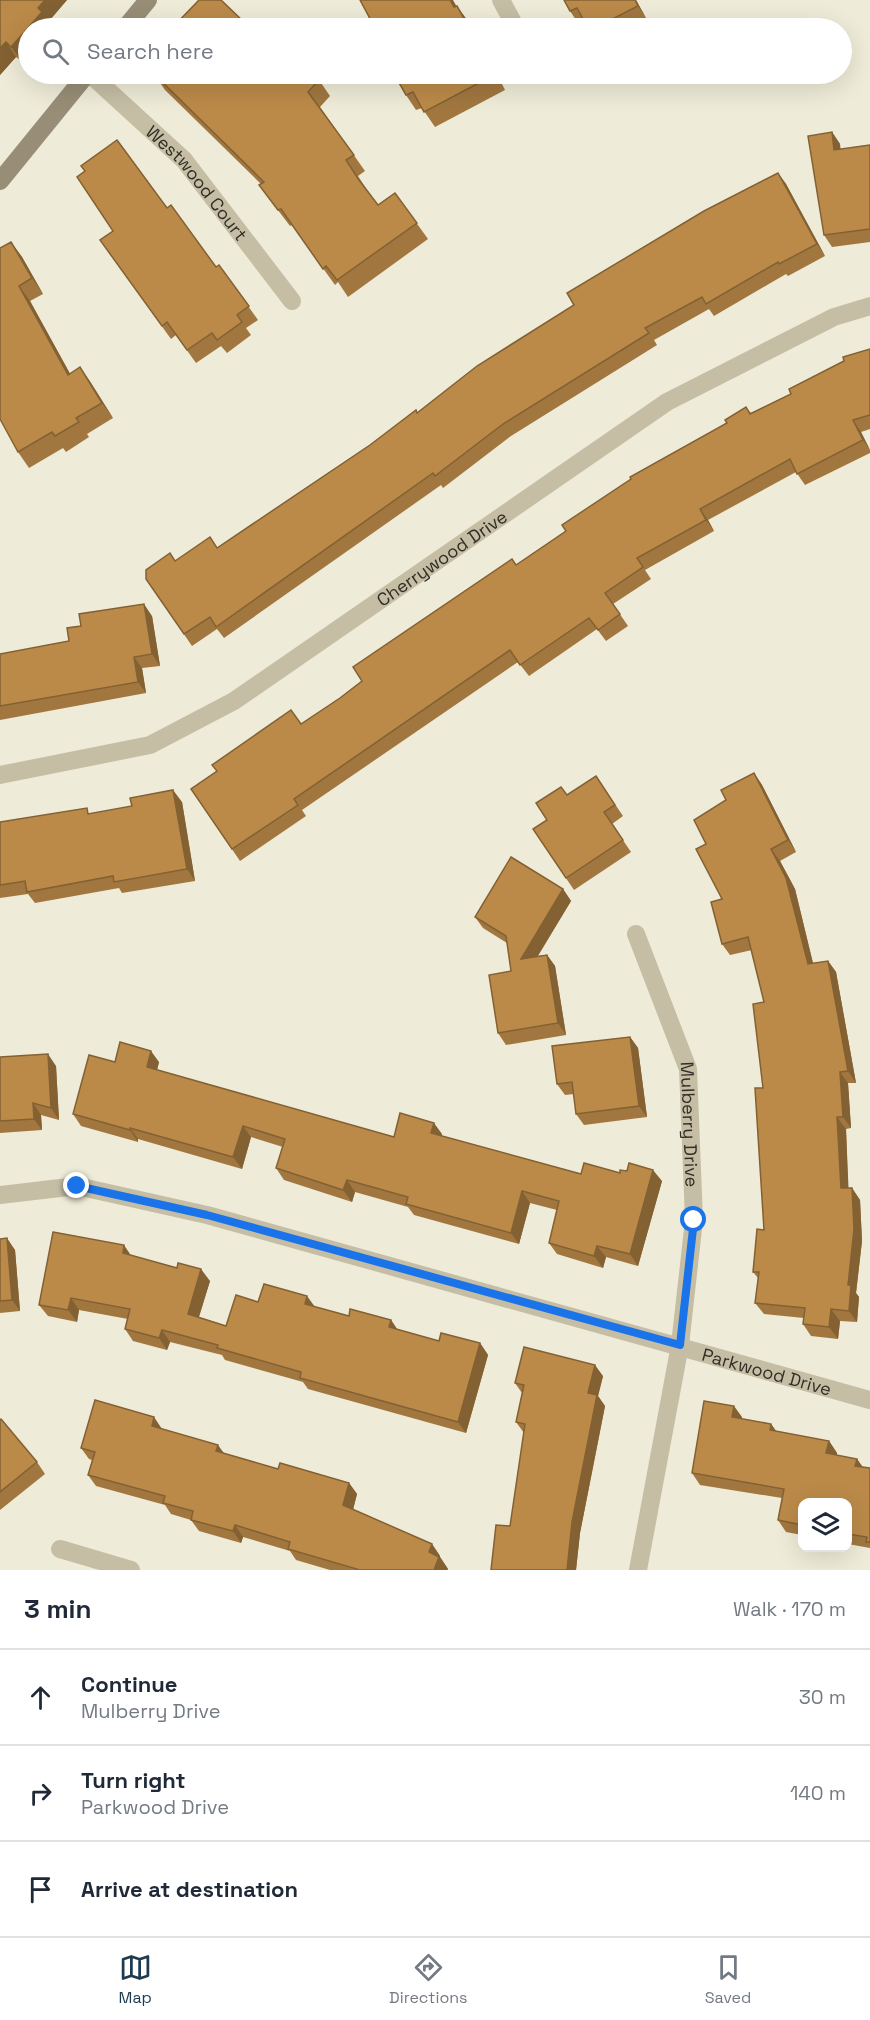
<!DOCTYPE html>
<meta charset="utf-8">
<style>
body{margin:0;font-family:"Space Grotesk",sans-serif;background:#f2f2f3;color:#1f2937}
.controls{position:absolute;right:18px;bottom:18px;display:grid;overflow:hidden;border-radius:12px;box-shadow:0 6px 24px #0002}
.controls button{width:54px;height:54px;display:grid;place-items:center;padding:0;border:0;border-bottom:2px solid #e0e1e3;background:#fff;color:#1f2937;font:30px sans-serif}
.stop{position:absolute;width:18px;height:18px;margin:-14px;border:4px solid #1a73e8;border-radius:50%;background:#fff}
.stop.end{background:#1a73e8;border-color:#fff;box-shadow:0 2px 6px #0008}
.list{margin:0;padding:0;list-style:none}
h2{display:flex;justify-content:space-between;align-items:center;height:78px;margin:0;padding:0 24px;font-size:26px}
h2 small{font-size:20px;font-weight:400;color:#747a83}
.list li{display:grid;grid-template-columns:39px 1fr auto;gap:18px;align-items:center;box-sizing:border-box;height:96px;padding:0 24px;border-top:2px solid #e0e1e3}
.list b{display:block;font-size:22px;white-space:nowrap}
.list p{margin:0;font-size:20px;white-space:nowrap;color:#747a83}
.list em{font-size:20px;font-style:normal;color:#747a83}
.icon{flex:none;width:33px;height:33px;fill:none;stroke:currentColor;stroke-width:2;stroke-linecap:round;stroke-linejoin:round}
.map{position:relative;flex:none;width:870px;height:1570px;overflow:hidden}
.search{position:absolute;background:#fff;box-shadow:0 6px 24px #0002;left:18px;right:18px;top:18px;height:66px;display:flex;align-items:center;gap:15px;box-sizing:border-box;padding:0 21px;border-radius:33px;color:#747a83;font-size:22px}
.sheet{height:366px;background:#fff}
nav{display:flex;justify-content:space-around;align-items:center;box-sizing:border-box;height:84px;border-top:2px solid #e0e1e3;background:#fff;font-size:16px;color:#747a83}
nav a{display:grid;justify-items:center;gap:3px}
nav .on{color:#1f3c4f}
.map>svg:first-child{display:block}
</style>
<div class="map">
<svg width="870" height="1570" viewBox="0 0 870 1570">
<rect width="100%" height="100%" fill="#eeebd8"/>
<g fill="none" stroke-linecap="round" stroke-linejoin="round">
<g stroke="#c5bea5" stroke-width="18">
<polyline points="501,0 516,28"/>
<path id="s1" d="M 90,74 L 184,160 L 292,301"/>
<path id="s2" d="M 0,775 L 150,745 L 234,701 L 667,402 L 834,317 L 870,306"/>
<path id="s3" d="M 636,934 L 688,1069 L 694,1220 L 680,1345 L 638,1570"/>
<path id="s4" d="M 0,1195 L 77,1186 L 207,1215 L 870,1400"/>
<polyline points="60,1549 131,1570"/>
</g>
<g stroke="#988e77" stroke-width="18">
<polyline points="125,28 148,0"/>
<polyline points="0,181 87,74"/>
</g>
</g>
<g fill="#a1773f">
<polygon points="0,0 67,0 49,21 53,26 22,61 16,57 0,75"/>
<polygon points="564,0 636,0 646,18 625,28 588,28 583,20 578,23 570,11"/>
<polygon points="154,74 319,80 330,96 320,107 365,171 358,176 367,190 378,205 395,193 428,239 348,297 338,282 335,285 292,225 290,226 271,201 261,184 165,90"/>
<polygon points="394,74 496,74 505,90 435,127 422,108 416,110 406,95"/>
<polygon points="832,132 840,144 840,149 870,145 870,242 832,247 824,235"/>
<polygon points="778,173 786,184 825,256 788,276 786,274 714,316 709,309 654,340 657,345 511,436 443,488 441,485 224,638 217,629 192,646 146,579 175,561 217,548 417,413 574,305"/>
<polygon points="167,208 216,267 219,265 258,320 246,328 251,335 227,353 221,346 196,363 176,335 171,339 100,240"/>
<polygon points="11,242 22,257 43,294 30,301 70,374 80,367 91,383 113,418 87,434 89,437 66,452 63,448 29,468 18,452"/>
<polygon points="870,349 870,429 861,432 870,450 870,453 805,485 796,472 708,520 714,531 645,570 651,579 613,604 628,626 606,641 597,629 529,676 518,662 302,810 306,816 240,861 191,789 301,724 340,698 516,565 727,423 746,407 751,413 791,394"/>
<polygon points="152,616 160,666 142,668 146,693 0,720 0,654 69,641"/>
<polygon points="754,773 762,785 796,852 780,861 795,889 813,963 828,961 836,972 856,1083 848,1083 851,1128 846,1129 848,1188 852,1188 860,1200 862,1241 856,1293 859,1297 857,1322 840,1321 838,1339 811,1336 803,1324 804,1318 764,1314 755,1303 758,1278 753,1272 764,1230 763,1088 764,1002 752,950 730,955 722,944 722,899 706,844 726,800"/>
<polygon points="596,776 623,816 612,824 631,852 574,890 533,829 547,820 567,795"/>
<polygon points="182,802 195,881 122,893 119,888 35,903 28,894 0,898 0,822 91,814"/>
<polygon points="563,889 571,901 538,956 547,955 555,966 566,1035 506,1045 498,1033 511,971 507,943 483,928 475,917"/>
<polygon points="630,1037 638,1048 647,1117 584,1125 576,1114 574,1094 565,1095 557,1084"/>
<polygon points="0,1057 56,1066 59,1120 41,1115 42,1130 0,1133"/>
<polygon points="115,1062 159,1062 157,1070 394,1137 442,1134 442,1136 581,1174 620,1173 662,1181 638,1266 606,1257 603,1268 557,1254 549,1243 557,1210 530,1203 519,1244 414,1215 408,1207 355,1192 352,1202 284,1180 276,1168 283,1147 251,1137 242,1169 138,1139 138,1142 81,1126 73,1114"/>
<polygon points="0,1239 15,1250 20,1311 0,1313"/>
<polygon points="131,1255 210,1281 199,1317 226,1326 258,1302 315,1307 349,1316 391,1320 397,1329 439,1341 480,1343 488,1355 466,1433 308,1389 303,1382 225,1360 222,1355 170,1342 167,1350 133,1341 125,1329 128,1319 79,1310 77,1322 48,1316 39,1305"/>
<polygon points="603,1376 598,1396 605,1406 580,1533 576,1570 491,1570 510,1526 524,1433 516,1422 522,1393 515,1383"/>
<polygon points="742,1417 742,1419 771,1424 776,1431 829,1441 837,1453 837,1455 857,1459 862,1467 870,1468 870,1548 848,1544 848,1503 802,1503 802,1535 786,1532 778,1520 782,1498 700,1485 692,1473"/>
<polygon points="0,1420 37,1462 45,1474 0,1510"/>
<polygon points="162,1429 224,1454 278,1469 349,1483 357,1494 353,1510 432,1544 440,1556 440,1557 448,1569 447,1570 330,1570 296,1560 290,1551 243,1537 241,1543 199,1531 191,1520 171,1514 165,1505 96,1486 88,1475 92,1460 89,1459 81,1448"/>
</g>
<g fill="#836133">
<polygon points="45,0 67,0 49,21 53,26 51,28 28,28 28,54 22,61 11,47 38,8"/>
<polygon points="450,0 453,0 465,22 454,7"/>
<polygon points="635,0 636,0 646,18 638,6"/>
<polygon points="457,6 468,21 472,28 469,28"/>
<polygon points="245,23 249,28 240,28"/>
<polygon points="6,42 16,57 0,75 0,48"/>
<polygon points="494,74 496,74 505,90"/>
<polygon points="832,132 840,144 842,162 834,150"/>
<polygon points="778,173 786,184 825,256 817,244"/>
<polygon points="11,242 22,257 43,294 32,278"/>
<polygon points="19,286 30,301 79,390 68,375"/>
<polygon points="80,367 91,383 113,418 102,403"/>
<polygon points="853,420 861,432 870,450 863,440"/>
<polygon points="700,509 708,520 714,531 706,520"/>
<polygon points="144,604 152,616 160,666 152,654"/>
<polygon points="134,657 142,668 146,693 138,682"/>
<polygon points="754,773 762,785 796,852 788,840"/>
<polygon points="173,790 182,802 195,881 187,869"/>
<polygon points="771,849 780,861 795,889 816,976 808,964"/>
<polygon points="563,889 571,901 529,970 521,959"/>
<polygon points="547,955 555,966 566,1035 558,1023"/>
<polygon points="828,961 836,972 856,1083 848,1071"/>
<polygon points="630,1037 638,1048 647,1117 639,1106"/>
<polygon points="151,1051 159,1062 155,1078 147,1067"/>
<polygon points="48,1054 56,1066 59,1120 51,1108"/>
<polygon points="840,1072 848,1083 851,1128 843,1117"/>
<polygon points="33,1103 41,1115 42,1130 34,1119"/>
<polygon points="837,1117 846,1129 849,1200 841,1188"/>
<polygon points="434,1123 442,1134 439,1145 431,1133"/>
<polygon points="243,1126 251,1137 242,1169 233,1157"/>
<polygon points="130,1128 138,1139 138,1142 130,1130"/>
<polygon points="653,1170 662,1181 638,1266 630,1254"/>
<polygon points="347,1180 355,1192 352,1202 343,1190"/>
<polygon points="852,1188 860,1200 862,1241 856,1293 859,1297 857,1322 849,1311 848,1285"/>
<polygon points="522,1191 530,1203 519,1244 511,1233"/>
<polygon points="7,1238 15,1250 20,1311 12,1300"/>
<polygon points="124,1245 132,1257 123,1253"/>
<polygon points="597,1246 606,1257 603,1268 594,1256"/>
<polygon points="201,1269 210,1281 196,1326 188,1314"/>
<polygon points="307,1296 315,1307 305,1304"/>
<polygon points="71,1298 79,1310 77,1322 68,1310"/>
<polygon points="831,1309 840,1321 838,1339 829,1327"/>
<polygon points="391,1320 399,1332 389,1327"/>
<polygon points="162,1330 170,1342 167,1350 159,1338"/>
<polygon points="480,1343 488,1355 466,1433 458,1422"/>
<polygon points="595,1365 603,1376 598,1396 605,1406 580,1533 576,1570 567,1570 588,1393"/>
<polygon points="734,1406 742,1417 741,1429 732,1417"/>
<polygon points="154,1417 162,1429 152,1426"/>
<polygon points="771,1424 779,1435 770,1430"/>
<polygon points="829,1441 837,1453 835,1464 826,1453"/>
<polygon points="218,1445 226,1456 216,1451"/>
<polygon points="857,1459 865,1470 855,1466"/>
<polygon points="349,1483 357,1494 351,1517 343,1505"/>
<polygon points="235,1525 243,1537 241,1543 233,1531"/>
<polygon points="432,1544 440,1556 440,1557 448,1569 447,1570 434,1570 429,1552"/>
</g>
<g fill="#bb8a49" stroke="#836133" stroke-width="1.5">
<polygon points="0,0 45,0 38,8 42,12 11,47 6,42 0,48"/>
<polygon points="199,0 221,0 245,23 240,28 172,28"/>
<polygon points="360,0 450,0 454,7 457,6 469,28 375,28"/>
<polygon points="564,0 635,0 638,6 595,28 588,28 577,8 570,11"/>
<polygon points="154,74 312,74 319,80 308,92 354,155 346,160 359,180 378,205 395,193 417,223 337,280 326,266 323,269 281,209 278,210 259,185 264,182"/>
<polygon points="394,74 494,74 494,75 424,112 413,92 406,95"/>
<polygon points="832,132 834,150 870,145 870,229 824,235 808,136"/>
<polygon points="117,140 167,208 171,205 216,267 219,265 249,306 237,315 242,322 217,340 212,333 187,350 167,322 162,326 100,240 113,231 77,177 85,171 81,166"/>
<polygon points="778,173 817,244 779,264 778,262 706,304 702,297 645,328 649,333 503,424 435,476 433,473 216,627 210,617 184,634 146,579 146,570 170,553 175,561 210,537 217,548 370,445 416,410 417,413 477,366 574,305 567,293 704,211"/>
<polygon points="11,242 32,278 19,286 68,375 80,367 102,403 76,418 79,422 55,436 52,432 18,452 0,419 0,248"/>
<polygon points="870,349 870,415 853,420 863,440 797,474 790,459 700,509 706,520 637,558 643,567 605,593 620,614 598,630 589,618 520,665 510,650 294,799 298,805 232,849 191,789 217,771 212,765 291,710 301,724 340,698 362,681 353,667 512,559 516,565 566,531 562,525 631,479 630,477 727,423 725,420 746,407 750,414 791,394 789,389 844,361 843,357"/>
<polygon points="144,604 152,654 134,657 138,682 0,706 0,654 69,641 67,628 81,626 79,614"/>
<polygon points="754,773 788,840 771,849 786,878 808,964 828,961 848,1071 840,1072 843,1117 837,1117 841,1188 852,1188 854,1229 848,1285 851,1285 849,1311 831,1309 829,1327 803,1324 805,1308 755,1303 759,1272 753,1272 757,1229 764,1230 755,1088 763,1088 753,1004 764,1002 748,937 722,944 711,902 722,899 696,849 706,844 694,820 726,800 721,790"/>
<polygon points="596,776 615,805 604,812 623,840 566,878 533,829 547,820 536,803 561,787 567,795"/>
<polygon points="173,790 187,869 114,882 113,876 27,892 25,881 0,885 0,822 87,808 88,814 132,806 130,798"/>
<polygon points="511,857 563,889 521,959 547,955 558,1023 498,1033 489,975 511,971 506,936 475,917"/>
<polygon points="630,1037 639,1106 576,1114 572,1082 557,1084 552,1046"/>
<polygon points="120,1042 151,1051 147,1067 394,1137 400,1113 434,1123 431,1133 581,1174 584,1163 620,1173 620,1170 627,1171 629,1163 653,1170 630,1254 597,1246 594,1256 549,1243 559,1201 522,1191 511,1233 406,1204 408,1197 347,1180 343,1190 276,1168 285,1139 243,1126 233,1157 130,1128 130,1130 73,1114 89,1055 115,1062"/>
<polygon points="48,1054 51,1108 33,1103 34,1119 0,1121 0,1057"/>
<polygon points="53,1232 124,1245 123,1253 177,1268 178,1263 201,1269 188,1314 226,1326 236,1295 258,1302 264,1284 307,1296 305,1304 349,1316 350,1309 391,1320 389,1327 439,1341 441,1333 480,1343 458,1422 300,1378 301,1372 217,1348 218,1345 162,1330 159,1338 125,1329 130,1309 71,1298 68,1310 39,1305"/>
<polygon points="7,1238 12,1300 0,1301 0,1239"/>
<polygon points="524,1347 595,1365 588,1393 597,1395 572,1522 567,1570 491,1570 496,1525 510,1526 525,1424 516,1422 524,1385 515,1383"/>
<polygon points="95,1400 154,1417 152,1426 218,1445 216,1451 278,1469 280,1463 349,1483 343,1505 432,1544 429,1552 439,1557 434,1570 356,1570 357,1569 288,1549 290,1542 235,1525 233,1531 191,1520 193,1511 163,1503 165,1496 88,1475 95,1452 81,1448"/>
<polygon points="704,1401 734,1406 732,1417 771,1424 770,1430 829,1441 826,1453 857,1459 855,1466 870,1468 870,1542 866,1542 867,1537 848,1534 848,1503 802,1503 802,1525 778,1520 784,1489 692,1473"/>
<polygon points="1,1419 37,1462 0,1492 0,1420"/>
</g>
<g fill="none" stroke-linecap="round" stroke-linejoin="round">
<polyline stroke="#1a73e8" stroke-width="8" points="77,1186 207,1215 680,1345 694,1220"/>
</g>
<g text-anchor="middle" dominant-baseline="central" stroke-width="6" stroke-linejoin="round" paint-order="stroke">
<g font-size="18" fill="#312d26" stroke="#f7f4e4">
<text stroke="none"><textPath href="#s1" startOffset="153">Westwood Court</textPath></text>
<text stroke="none"><textPath href="#s2" startOffset="500">Cherrywood Drive</textPath></text>
<text stroke="none"><textPath href="#s3" startOffset="200">Mulberry Drive</textPath></text>
<text stroke="none"><textPath href="#s4" startOffset="792">Parkwood Drive</textPath></text>
</g>
</g>
</svg>
<div class="controls">
<button><svg class="icon" aria-label="layers" viewBox="0 0 24 24"><path d="M12 4l9 5-9 5-9-5zM3 14l9 5 9-5"/></svg></button>
</div>
<div class="stop" style="left:694px;top:1220px"></div>
<div class="stop end" style="left:77px;top:1186px"></div>
<div class="search"><svg class="icon" aria-label="search" viewBox="0 0 24 24"><circle cx="10" cy="10" r="6"/><path d="M15 15l6 6"/></svg>Search here</div>
</div>
<section class="sheet">
<h2>3 min<small>Walk · 170 m</small></h2>
<ul class="list">
<li><svg class="icon" aria-label="ahead" viewBox="0 0 24 24"><path d="M12 20V5M6 11l6-6 6 6"/></svg><div><b>Continue</b><p>Mulberry Drive</p></div><em>30 m</em></li>
<li><svg class="icon" aria-label="right" viewBox="0 0 24 24"><path d="M7 20v-9h11M14 6l5 5-5 5"/></svg><div><b>Turn right</b><p>Parkwood Drive</p></div><em>140 m</em></li>
<li><svg class="icon" aria-label="arrive" viewBox="0 0 24 24"><path d="M6 21V4h12l-3 4 3 4H6"/></svg><div><b>Arrive at destination</b></div></li>
</ul>
</section>
<nav>
<a class="on"><svg class="icon" aria-label="map" viewBox="0 0 24 24"><path d="M3 6l6-2 6 2 6-2v14l-6 2-6-2-6 2zM9 4v14M15 6v14"/></svg>Map</a>
<a><svg class="icon" aria-label="directions" viewBox="0 0 24 24"><path d="M12 3l9 9-9 9-9-9zM9 14v-3h6M13 9l2 2-2 2"/></svg>Directions</a>
<a><svg class="icon" aria-label="saved" viewBox="0 0 24 24"><path d="M7 4h10v16l-5-4-5 4z"/></svg>Saved</a>
</nav>
